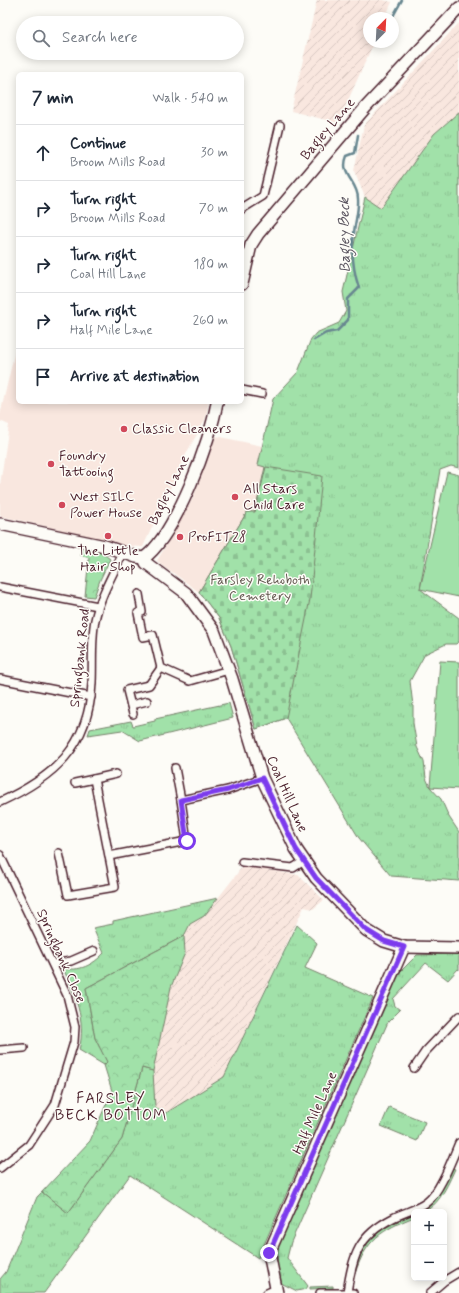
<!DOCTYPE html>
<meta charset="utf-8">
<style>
body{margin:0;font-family:Mynerve,sans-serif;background:#f2f2f3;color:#1f2937}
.controls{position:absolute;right:12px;bottom:12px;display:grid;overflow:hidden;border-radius:6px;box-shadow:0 2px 10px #0003}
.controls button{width:36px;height:36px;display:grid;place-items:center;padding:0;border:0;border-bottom:1px solid #e0e1e3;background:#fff;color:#1f2937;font:20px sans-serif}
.compass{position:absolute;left:363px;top:12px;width:36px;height:36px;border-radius:50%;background:#fff;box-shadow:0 2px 10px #0003;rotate:24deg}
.stop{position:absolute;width:12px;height:12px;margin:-9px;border:3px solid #7c3aed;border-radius:50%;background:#fff}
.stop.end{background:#7c3aed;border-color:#fff;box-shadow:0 1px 4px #0008}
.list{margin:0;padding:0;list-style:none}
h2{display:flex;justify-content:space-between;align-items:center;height:52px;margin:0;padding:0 16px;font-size:17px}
h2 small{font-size:13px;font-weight:400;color:#747a83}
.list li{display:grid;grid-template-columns:26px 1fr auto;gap:12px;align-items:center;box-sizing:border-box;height:56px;padding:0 16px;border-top:1px solid #e0e1e3}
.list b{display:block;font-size:15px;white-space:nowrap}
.list p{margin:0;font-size:13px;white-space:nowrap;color:#747a83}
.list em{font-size:13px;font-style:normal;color:#747a83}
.icon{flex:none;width:22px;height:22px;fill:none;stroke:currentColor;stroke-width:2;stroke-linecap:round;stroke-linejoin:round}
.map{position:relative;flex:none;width:459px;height:1293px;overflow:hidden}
.search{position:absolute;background:#fff;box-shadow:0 2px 10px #0003;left:16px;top:16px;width:228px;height:44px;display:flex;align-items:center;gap:10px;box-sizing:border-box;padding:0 14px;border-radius:22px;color:#747a83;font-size:15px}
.panel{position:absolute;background:#fff;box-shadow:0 2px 10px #0003;left:16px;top:72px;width:228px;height:332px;border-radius:6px}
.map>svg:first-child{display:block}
</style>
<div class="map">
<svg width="459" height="1293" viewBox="0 0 459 1293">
<defs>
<pattern id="industrial-furrows" width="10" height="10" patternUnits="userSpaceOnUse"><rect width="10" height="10" fill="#f9e7df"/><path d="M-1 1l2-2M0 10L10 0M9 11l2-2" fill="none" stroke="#d7c6c0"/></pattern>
<pattern id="grass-tufts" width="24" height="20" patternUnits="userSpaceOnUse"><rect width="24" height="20" fill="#a1e1a9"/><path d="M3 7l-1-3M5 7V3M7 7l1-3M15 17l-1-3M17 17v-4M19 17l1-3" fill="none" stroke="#8cc192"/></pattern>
<pattern id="forest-crowns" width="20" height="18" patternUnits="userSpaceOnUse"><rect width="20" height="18" fill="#a1e1a9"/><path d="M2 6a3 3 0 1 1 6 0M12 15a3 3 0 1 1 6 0" fill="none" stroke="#8cc192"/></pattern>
<pattern id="cemetery-stones" width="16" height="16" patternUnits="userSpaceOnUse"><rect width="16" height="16" fill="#a1e1a9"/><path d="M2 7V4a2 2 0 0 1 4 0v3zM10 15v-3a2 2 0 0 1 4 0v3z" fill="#8cc192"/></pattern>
</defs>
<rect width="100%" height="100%" fill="#fdfcf7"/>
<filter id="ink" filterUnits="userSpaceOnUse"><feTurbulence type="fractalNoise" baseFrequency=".025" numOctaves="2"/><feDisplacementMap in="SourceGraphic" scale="8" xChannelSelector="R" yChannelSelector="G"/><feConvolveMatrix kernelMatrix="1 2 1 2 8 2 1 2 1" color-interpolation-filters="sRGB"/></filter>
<g filter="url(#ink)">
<g fill="#f9e7df">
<polygon points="18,338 18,402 209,402 205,420 187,452 143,547 124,546 101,539 0,516 0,485 9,425 0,421 0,415"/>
<polygon points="216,436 262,446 258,465 266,467 255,513 247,512 199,592 157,561 193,498"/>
</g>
<g fill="url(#industrial-furrows)">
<polygon points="317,0 383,0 392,2 385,18 369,18 369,42 374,42 338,123 291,111"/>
<polygon points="459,23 459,112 434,134 381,208 365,197 354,171 364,125"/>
<polygon points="243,866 298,875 324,900 313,909 304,907 224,1077 166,1113 155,1108 153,1097 153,1071 171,987 185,953 184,936 190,924 204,916"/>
</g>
<g fill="url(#grass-tufts)" stroke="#76806a">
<polygon points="459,112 459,468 451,466 440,470 420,589 459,618 459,641 456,644 446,644 425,654 410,681 413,706 413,723 417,747 424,762 426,778 430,787 441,799 449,817 459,832 459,881 391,876 359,838 286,718 256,729 231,646 219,618 199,592 247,512 255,512 265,467 258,465 273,399 298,372 311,339 316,333 339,323 346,311 343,292 365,197 381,208 434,134"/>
<polygon points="229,703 233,718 140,741 122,730 88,735 90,729 131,721 133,726 155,721 155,719"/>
<path d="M 218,898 L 204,916 L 190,924 L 184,936 L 86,988 L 95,1038 L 108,1063 L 104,1065 L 79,1050 C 87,1020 74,994 63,968 C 79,972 93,965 104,953 L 93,928 L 113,924 L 113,921 Z"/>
<polygon points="297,925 317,943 305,968 373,998 258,1258 130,1175 44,1293 0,1293 0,1279 6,1272 37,1197 42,1192 68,1213 122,1139 142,1068 153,1071 155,1107 166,1113 224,1077"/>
<polygon points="459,954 459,970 458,969 448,980 426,963 393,999 395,1006 400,1010 388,1022 291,1242 287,1258 308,1286 306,1289 297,1291 281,1283 277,1269 278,1243 386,1000 400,972 417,955"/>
<polygon points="389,1107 425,1122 417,1141 381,1126"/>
<path d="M 452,1168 L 455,1169 C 448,1184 437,1212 418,1212 C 435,1202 444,1186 452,1168 Z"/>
<path d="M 414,1214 L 414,1217 C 382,1230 366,1239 355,1274 L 353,1274 C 366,1234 378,1230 414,1214 Z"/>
<polygon points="333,1286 333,1288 310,1289 310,1287"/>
</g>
<g fill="url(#forest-crowns)" stroke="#76806a">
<polygon points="81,548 101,552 110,559 100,580 94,597 85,596 89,558 81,555"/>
<polygon points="184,936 185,953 171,987 153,1071 142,1068 122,1139 68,1213 42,1192 90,1141 112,1091 104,1065 107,1062 95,1038 86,988"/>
</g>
<polygon fill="url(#cemetery-stones)" stroke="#76806a" points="266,467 322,476 310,599 286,718 256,729 231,646 219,618 199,592 247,512 255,512"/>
<g fill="#a1e1a9" stroke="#76806a">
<polygon points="447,472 459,475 459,597 420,589"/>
<polygon points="440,661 459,662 459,789 430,787"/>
</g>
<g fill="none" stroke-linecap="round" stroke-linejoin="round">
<g stroke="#688790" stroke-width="2.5">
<polyline points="392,18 402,0"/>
<path d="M 314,340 L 326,333 L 337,331 L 348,320 L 348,299 L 359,288 C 353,270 351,252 354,233 C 355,221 359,210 358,199 C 358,181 339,175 347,156 L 355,153 L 358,135"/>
</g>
<defs>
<g id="street">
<polyline points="242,209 263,196 280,125"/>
<polyline points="242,390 262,394"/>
<polyline points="0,587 98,606"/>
<polyline points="139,594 142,612 138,613 143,637 153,635 161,668 190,681 229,670"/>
<polyline points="0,679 91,697"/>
<polyline points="131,705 147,701"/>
<polyline points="133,714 127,690 149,685 161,668"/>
<polyline points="175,768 181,800"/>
<polyline points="94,779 116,774"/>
<path d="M 0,802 C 54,777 89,747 92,683 C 93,662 91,640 95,620 C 100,596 113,574 123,553"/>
<polyline points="59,853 68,895 115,887 94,779 75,783"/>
<polyline points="0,855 67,995 75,1027 74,1042 55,1105 29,1145 0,1168"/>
<polyline points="109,856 187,841 181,800 228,790 262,778"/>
<polyline points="242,862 293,868 304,861"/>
<polyline points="53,964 71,961 94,951"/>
<polyline points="0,1050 24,1048"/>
<polyline points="414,1068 425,1052 459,1016"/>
<path d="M 347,1292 C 353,1255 358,1236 393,1218 C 404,1212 417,1210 427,1202 C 440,1192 452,1159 459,1143"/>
<polyline points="267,1293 276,1289"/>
<polyline points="320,1293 353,1293"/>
<polyline points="430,1293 444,1281 459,1272"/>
</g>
<g id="secondary">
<polyline points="242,284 251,245 258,234 366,107 459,8"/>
<path d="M 0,524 L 105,546 L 136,557 L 144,558 C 175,536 211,440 217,402"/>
<polyline points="144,558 146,563 186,593 214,631 232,679 262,778 296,849 316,878 366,930 384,941 404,947 459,948"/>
<polyline points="277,1293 269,1253 404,947"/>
</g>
</defs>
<use href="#street" stroke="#4a1f2b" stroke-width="10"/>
<use href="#secondary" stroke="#4a1f2b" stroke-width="14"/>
<use href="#street" stroke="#fdfcf7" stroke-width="7"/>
<use href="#secondary" stroke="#fdfcf7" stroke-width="11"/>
</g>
</g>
<g fill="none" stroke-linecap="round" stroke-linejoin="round" filter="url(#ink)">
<polyline stroke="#7c3aed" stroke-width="5" points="187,841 181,800 228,790 262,778 296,849 316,878 366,930 384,941 404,947 269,1253"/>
</g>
<g fill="#d1495b" stroke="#fdfcf7" stroke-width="1.5">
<circle cx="124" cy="429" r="4"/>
<circle cx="51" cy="464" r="4"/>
<circle cx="235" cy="497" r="4"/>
<circle cx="62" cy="505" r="4"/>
<circle cx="108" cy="536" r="4"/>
<circle cx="180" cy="537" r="4"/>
</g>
<g text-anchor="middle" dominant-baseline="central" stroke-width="3" stroke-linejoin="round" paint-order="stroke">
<g font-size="14" fill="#4a1f2b" stroke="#fdfcf7">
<text transform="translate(328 129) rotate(-50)">Bagley Lane</text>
<text transform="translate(169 490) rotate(-64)">Bagley Lane</text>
<text transform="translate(80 658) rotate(-84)">Springbank Road</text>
<text transform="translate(287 794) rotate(66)">Coal Hill Lane</text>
<text transform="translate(61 956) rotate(66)">Springbank Close</text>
<text transform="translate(315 1113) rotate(-66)">Half Mile Lane</text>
</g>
<g font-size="14" fill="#4a1f2b" stroke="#fdfcf7" text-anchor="start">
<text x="132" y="429">Classic Cleaners</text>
<text x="59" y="456">Foundry<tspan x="59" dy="16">Tattooing</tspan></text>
<text x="243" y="489">All Stars<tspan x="243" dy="16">Child Care</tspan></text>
<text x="70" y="497">West SILC<tspan x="70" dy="16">Power House</tspan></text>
<text x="188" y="537">ProFIT28</text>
<text x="108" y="551" text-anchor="middle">The Little<tspan x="108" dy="16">Hair Shop</tspan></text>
</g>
<g font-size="14" fill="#645951" stroke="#fdfcf7">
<text x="260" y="580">Farsley Rehoboth<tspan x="260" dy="16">Cemetery</tspan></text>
</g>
<g font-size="15" font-style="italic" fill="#59535e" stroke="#fdfcf7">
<text transform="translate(345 235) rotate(-91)">Bagley Beck</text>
</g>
<g font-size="15" letter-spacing="1" fill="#4a1f2b" stroke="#fdfcf7">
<text x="111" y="1099">FARSLEY<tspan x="111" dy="17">BECK BOTTOM</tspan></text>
</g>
</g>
</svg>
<div class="controls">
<button>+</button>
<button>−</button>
</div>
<svg class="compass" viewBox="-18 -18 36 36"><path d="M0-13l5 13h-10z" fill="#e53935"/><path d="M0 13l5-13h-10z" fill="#747a83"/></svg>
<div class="stop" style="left:187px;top:841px"></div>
<div class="stop end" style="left:269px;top:1253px"></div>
<div class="search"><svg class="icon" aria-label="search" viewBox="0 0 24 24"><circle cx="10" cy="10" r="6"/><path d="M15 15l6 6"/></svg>Search here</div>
<section class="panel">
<h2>7 min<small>Walk · 540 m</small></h2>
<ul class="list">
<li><svg class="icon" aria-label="ahead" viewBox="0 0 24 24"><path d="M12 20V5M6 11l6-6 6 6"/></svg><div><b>Continue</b><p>Broom Mills Road</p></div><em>30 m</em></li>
<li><svg class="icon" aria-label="right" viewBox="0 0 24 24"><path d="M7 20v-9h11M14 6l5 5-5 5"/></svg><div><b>Turn right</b><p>Broom Mills Road</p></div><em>70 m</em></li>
<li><svg class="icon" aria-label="right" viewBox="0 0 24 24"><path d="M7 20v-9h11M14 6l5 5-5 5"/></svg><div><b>Turn right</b><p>Coal Hill Lane</p></div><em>180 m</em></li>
<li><svg class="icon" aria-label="right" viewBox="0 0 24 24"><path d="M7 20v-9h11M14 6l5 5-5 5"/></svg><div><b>Turn right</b><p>Half Mile Lane</p></div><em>260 m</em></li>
<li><svg class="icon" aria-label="arrive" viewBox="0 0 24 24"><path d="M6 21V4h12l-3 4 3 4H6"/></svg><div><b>Arrive at destination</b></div></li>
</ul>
</section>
</div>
